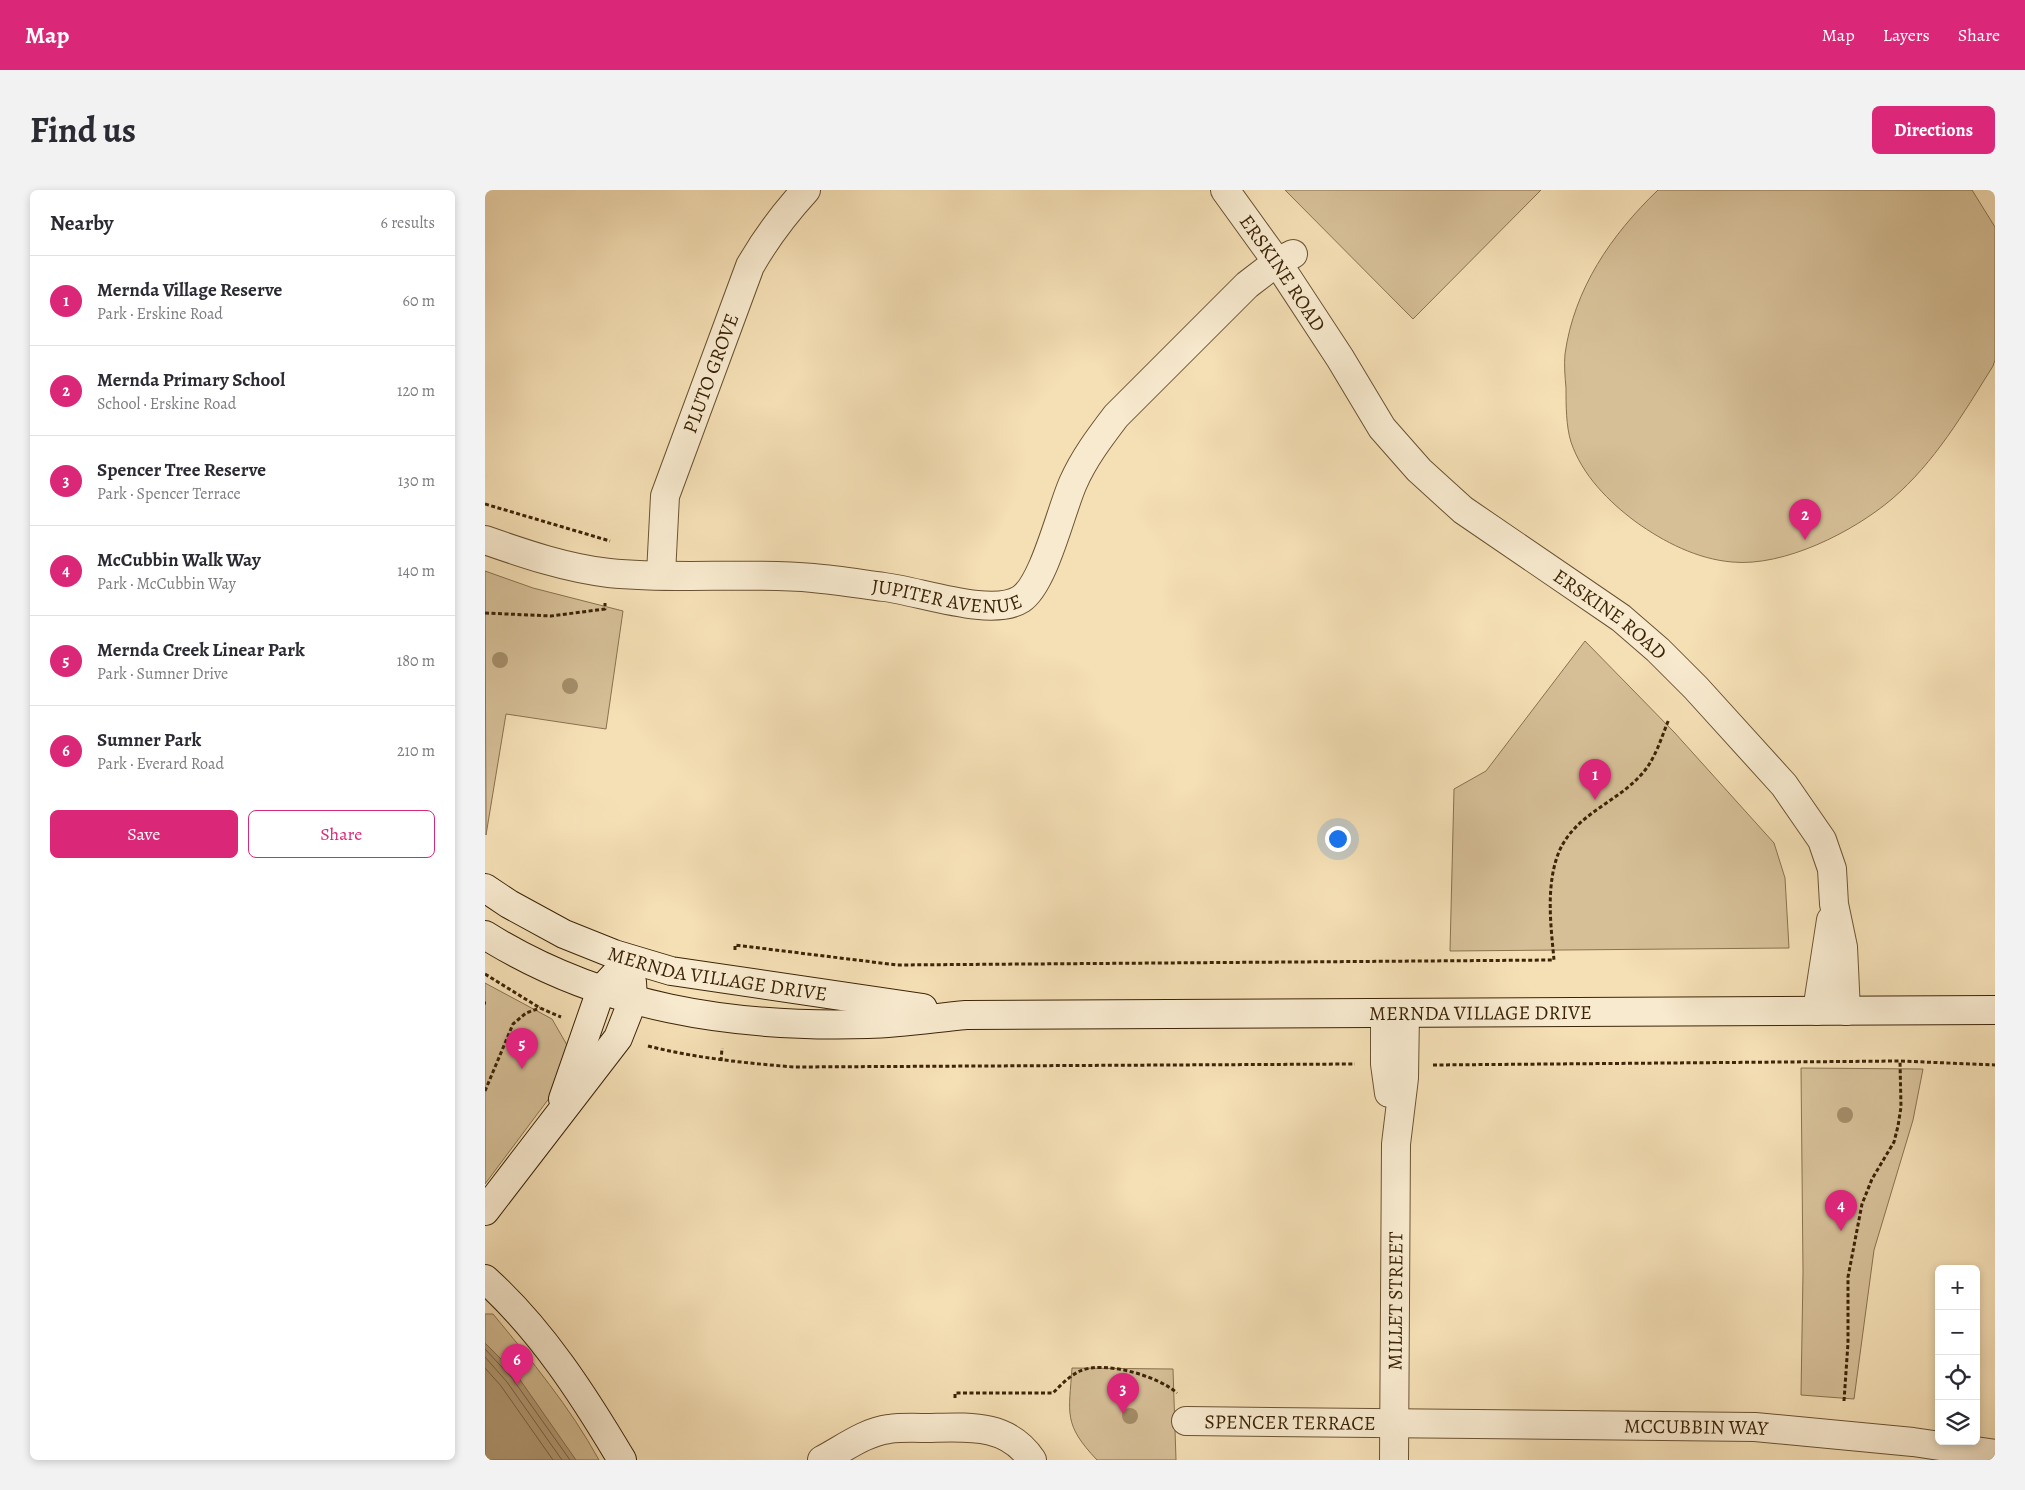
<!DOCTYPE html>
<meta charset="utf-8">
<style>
body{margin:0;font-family:Alegreya,serif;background:#f2f2f3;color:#2b2b33}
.controls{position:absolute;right:15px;bottom:15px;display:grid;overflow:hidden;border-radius:8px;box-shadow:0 2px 8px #0003}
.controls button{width:45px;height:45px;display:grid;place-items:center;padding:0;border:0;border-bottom:1px solid #e1e1e2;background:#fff;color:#2b2b33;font:25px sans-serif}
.you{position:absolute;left:852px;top:648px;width:18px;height:18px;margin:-12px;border:4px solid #fff;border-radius:50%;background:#1a73e8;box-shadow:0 0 0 8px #1a73e833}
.badge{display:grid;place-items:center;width:32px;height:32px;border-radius:50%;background:#db2777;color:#fff;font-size:16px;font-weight:700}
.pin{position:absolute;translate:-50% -41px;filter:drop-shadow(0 1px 2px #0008)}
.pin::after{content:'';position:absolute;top:26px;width:18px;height:15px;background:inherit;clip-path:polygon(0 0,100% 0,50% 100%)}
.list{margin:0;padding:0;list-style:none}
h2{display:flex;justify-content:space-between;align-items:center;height:65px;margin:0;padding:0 20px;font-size:21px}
h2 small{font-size:16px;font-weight:400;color:#7c7c81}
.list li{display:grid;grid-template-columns:32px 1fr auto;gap:15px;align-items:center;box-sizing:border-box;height:90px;padding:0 20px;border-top:1px solid #e1e1e2}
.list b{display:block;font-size:19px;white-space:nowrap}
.list p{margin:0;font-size:16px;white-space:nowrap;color:#7c7c81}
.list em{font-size:16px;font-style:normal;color:#7c7c81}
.actions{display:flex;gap:10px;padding:15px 20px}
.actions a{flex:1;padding:11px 0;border:1px solid #db2777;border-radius:8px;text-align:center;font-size:18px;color:#db2777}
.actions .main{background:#db2777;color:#fff}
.icon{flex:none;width:28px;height:28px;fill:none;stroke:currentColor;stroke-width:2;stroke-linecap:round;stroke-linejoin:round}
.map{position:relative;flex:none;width:1510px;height:1270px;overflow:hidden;border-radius:8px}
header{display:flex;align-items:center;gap:30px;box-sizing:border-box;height:70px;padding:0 25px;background:#db2777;color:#fff}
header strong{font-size:24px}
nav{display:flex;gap:28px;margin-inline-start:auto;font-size:18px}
.intro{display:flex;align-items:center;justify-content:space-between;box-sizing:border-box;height:120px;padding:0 30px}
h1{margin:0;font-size:35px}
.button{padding:12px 22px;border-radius:8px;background:#db2777;color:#fff;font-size:18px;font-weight:700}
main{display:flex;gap:30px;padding:0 30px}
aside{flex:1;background:#fff;border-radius:8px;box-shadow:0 2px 8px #0003}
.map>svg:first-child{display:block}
</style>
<header>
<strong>Map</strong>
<nav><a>Map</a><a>Layers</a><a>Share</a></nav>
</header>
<div class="intro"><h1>Find us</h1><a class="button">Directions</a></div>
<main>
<aside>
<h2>Nearby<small>6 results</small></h2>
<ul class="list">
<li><span class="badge">1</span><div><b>Mernda Village Reserve</b><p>Park · Erskine Road</p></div><em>60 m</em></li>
<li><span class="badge">2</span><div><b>Mernda Primary School</b><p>School · Erskine Road</p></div><em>120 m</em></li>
<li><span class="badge">3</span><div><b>Spencer Tree Reserve</b><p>Park · Spencer Terrace</p></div><em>130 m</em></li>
<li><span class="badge">4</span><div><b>McCubbin Walk Way</b><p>Park · McCubbin Way</p></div><em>140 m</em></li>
<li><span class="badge">5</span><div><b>Mernda Creek Linear Park</b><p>Park · Sumner Drive</p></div><em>180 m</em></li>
<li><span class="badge">6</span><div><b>Sumner Park</b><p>Park · Everard Road</p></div><em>210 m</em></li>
</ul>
<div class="actions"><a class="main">Save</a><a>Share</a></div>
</aside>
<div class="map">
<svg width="1510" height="1270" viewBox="0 0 1510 1270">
<rect width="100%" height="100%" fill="#f5dfb5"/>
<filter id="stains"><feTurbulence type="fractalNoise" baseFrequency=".004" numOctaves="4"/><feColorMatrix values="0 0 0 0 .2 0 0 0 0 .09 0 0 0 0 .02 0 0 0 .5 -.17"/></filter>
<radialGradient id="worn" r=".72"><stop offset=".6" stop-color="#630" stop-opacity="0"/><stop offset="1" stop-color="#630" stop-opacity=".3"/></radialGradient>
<g fill="#d6bf97" stroke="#89724f">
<polygon points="800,0 1056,0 928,129"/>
<path d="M 1173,0 L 1487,0 L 1510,37 L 1510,170 L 1508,176 C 1478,224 1450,272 1407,309 C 1368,342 1299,377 1247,372 C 1212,369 1179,352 1151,332 C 1124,312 1097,285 1086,252 C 1081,236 1081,215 1081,198 C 1080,187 1079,175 1080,164 C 1089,99 1126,45 1173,0 Z"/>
<polygon points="0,381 48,398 138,421 121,539 21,524 1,645"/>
<polygon points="1100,451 1189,542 1289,653 1300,688 1304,758 965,761 969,599 1001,581"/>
<polygon points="0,793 67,829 82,855 68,903 0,994"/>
<polygon points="1316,878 1438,879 1428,930 1389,1060 1369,1209 1316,1205 1318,1082"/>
<path d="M 0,1124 L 8,1124 C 46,1170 85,1217 114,1270 L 0,1270 Z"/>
<path d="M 587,1178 L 688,1179 L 691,1270 L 612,1270 C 578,1234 584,1224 587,1178 Z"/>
</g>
<polygon fill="#b69f7a" stroke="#856e4c" points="0,1153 31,1184 91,1270 0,1270"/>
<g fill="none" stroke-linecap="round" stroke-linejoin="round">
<g stroke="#796240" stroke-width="1">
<polyline points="0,1159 27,1188 85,1270"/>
<polyline points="0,1167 22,1192 77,1270"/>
<polyline points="0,1178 16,1196 68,1270"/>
</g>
<defs>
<g id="street">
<path id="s1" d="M 740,0 L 792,72 L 855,168 L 897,238 L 934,280 L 978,320 L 1136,428 L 1173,460 L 1211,498 L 1299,595 L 1337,650 L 1347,679 L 1349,714 L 1358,757 L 1361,821"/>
<path id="s2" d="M 0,350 C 40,364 81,378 124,383 C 192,390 260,382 328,388 C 352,390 376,394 399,397 C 434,401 507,428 536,409 C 559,394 576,320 588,293 C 599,268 615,247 631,226 L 762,95 L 792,72 L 808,64"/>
<path id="s3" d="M 176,384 L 180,306 L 265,76 C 281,48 299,24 321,0"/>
<polyline points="1332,821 1346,730"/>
<polyline points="900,823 900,874 904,903"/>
<path id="s4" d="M 701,1231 L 1270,1237 L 1428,1252 L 1510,1264"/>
<path d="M 337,1270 C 358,1259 380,1242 404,1239 C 417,1237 433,1238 446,1238 C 485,1237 523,1234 547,1270"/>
<path id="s5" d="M 909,1270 L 911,954 L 919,888 L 920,823"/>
</g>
<g id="secondary">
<path id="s6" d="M 0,698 L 24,714 L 79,744 L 129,764 L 186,781 L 438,818"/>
<path id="s7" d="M 0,745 C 117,818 247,838 383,834 C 416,833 449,828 481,825 L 1510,820"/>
<polyline points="78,909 116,800 129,786"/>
<polyline points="0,1021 133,848 148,810 147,792"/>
<path d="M 0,1089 C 56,1139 99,1206 137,1270"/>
</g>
</defs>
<use href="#street" stroke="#6a5332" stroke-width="30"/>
<use href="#secondary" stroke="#3c2407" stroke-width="30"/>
<g stroke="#3c2407" stroke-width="3" stroke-dasharray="4 2.5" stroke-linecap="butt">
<polyline points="0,314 125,351"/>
<polyline points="0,423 66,426 120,419 120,413"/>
<path d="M 250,760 L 250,755 L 412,775 L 1069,770 C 1066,737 1061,700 1072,667 C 1086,626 1128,615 1155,586 C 1170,571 1176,548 1184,529"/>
<polyline points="0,784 55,818 76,827"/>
<polyline points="0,813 1,813"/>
<path d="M 163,856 C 211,868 259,873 309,877 L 870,874"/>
<polyline points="236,871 237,858"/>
<polyline points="948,875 1415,871 1510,875"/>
<polyline points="0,901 28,834 41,823 55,818"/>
<path d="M 470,1208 L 470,1203 L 568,1203 C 576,1195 584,1186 595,1181 C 619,1170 673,1186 692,1203"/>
<polyline points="1359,1211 1363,1153 1363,1087 1377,1014 1387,989 1409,952 1413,936 1416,917 1415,871"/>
</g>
<use href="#street" stroke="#f8eacf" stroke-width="28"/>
<use href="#secondary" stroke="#f8eacf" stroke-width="28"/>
</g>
<g fill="#a48e69">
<circle cx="15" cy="470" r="8"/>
<circle cx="85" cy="496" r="8"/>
<circle cx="1360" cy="925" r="8"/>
<circle cx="645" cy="1226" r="8"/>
</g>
<g text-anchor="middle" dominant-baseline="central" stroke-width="4" stroke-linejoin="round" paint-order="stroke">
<g font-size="20" fill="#3c2407" stroke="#f8eacf">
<text stroke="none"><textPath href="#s1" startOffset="101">ERSKINE ROAD</textPath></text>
<text stroke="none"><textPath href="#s3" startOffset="209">PLUTO GROVE</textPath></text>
<text stroke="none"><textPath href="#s2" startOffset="468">JUPITER AVENUE</textPath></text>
<text stroke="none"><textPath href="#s1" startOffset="581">ERSKINE ROAD</textPath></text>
<text stroke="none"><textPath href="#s6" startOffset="251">MERNDA VILLAGE DRIVE</textPath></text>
<text stroke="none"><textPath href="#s7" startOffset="1012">MERNDA VILLAGE DRIVE</textPath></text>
<text stroke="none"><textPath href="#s5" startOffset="159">MILLET STREET</textPath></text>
<text stroke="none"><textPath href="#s4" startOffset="104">SPENCER TERRACE</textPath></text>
<text stroke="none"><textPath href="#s4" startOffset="510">MCCUBBIN WAY</textPath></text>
</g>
</g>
<rect width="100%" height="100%" filter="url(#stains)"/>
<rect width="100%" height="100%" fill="url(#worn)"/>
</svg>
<div class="controls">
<button>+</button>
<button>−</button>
<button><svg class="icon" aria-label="locate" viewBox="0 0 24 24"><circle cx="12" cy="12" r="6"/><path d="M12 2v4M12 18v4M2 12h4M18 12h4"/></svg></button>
<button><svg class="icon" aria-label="layers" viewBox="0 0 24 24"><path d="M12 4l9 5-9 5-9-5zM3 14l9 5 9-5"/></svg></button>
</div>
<div class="you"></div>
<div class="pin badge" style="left:1110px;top:610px">1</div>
<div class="pin badge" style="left:1320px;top:350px">2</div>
<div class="pin badge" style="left:638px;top:1224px">3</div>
<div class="pin badge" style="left:1356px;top:1041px">4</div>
<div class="pin badge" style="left:37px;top:879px">5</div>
<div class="pin badge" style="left:32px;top:1195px">6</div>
</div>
</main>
